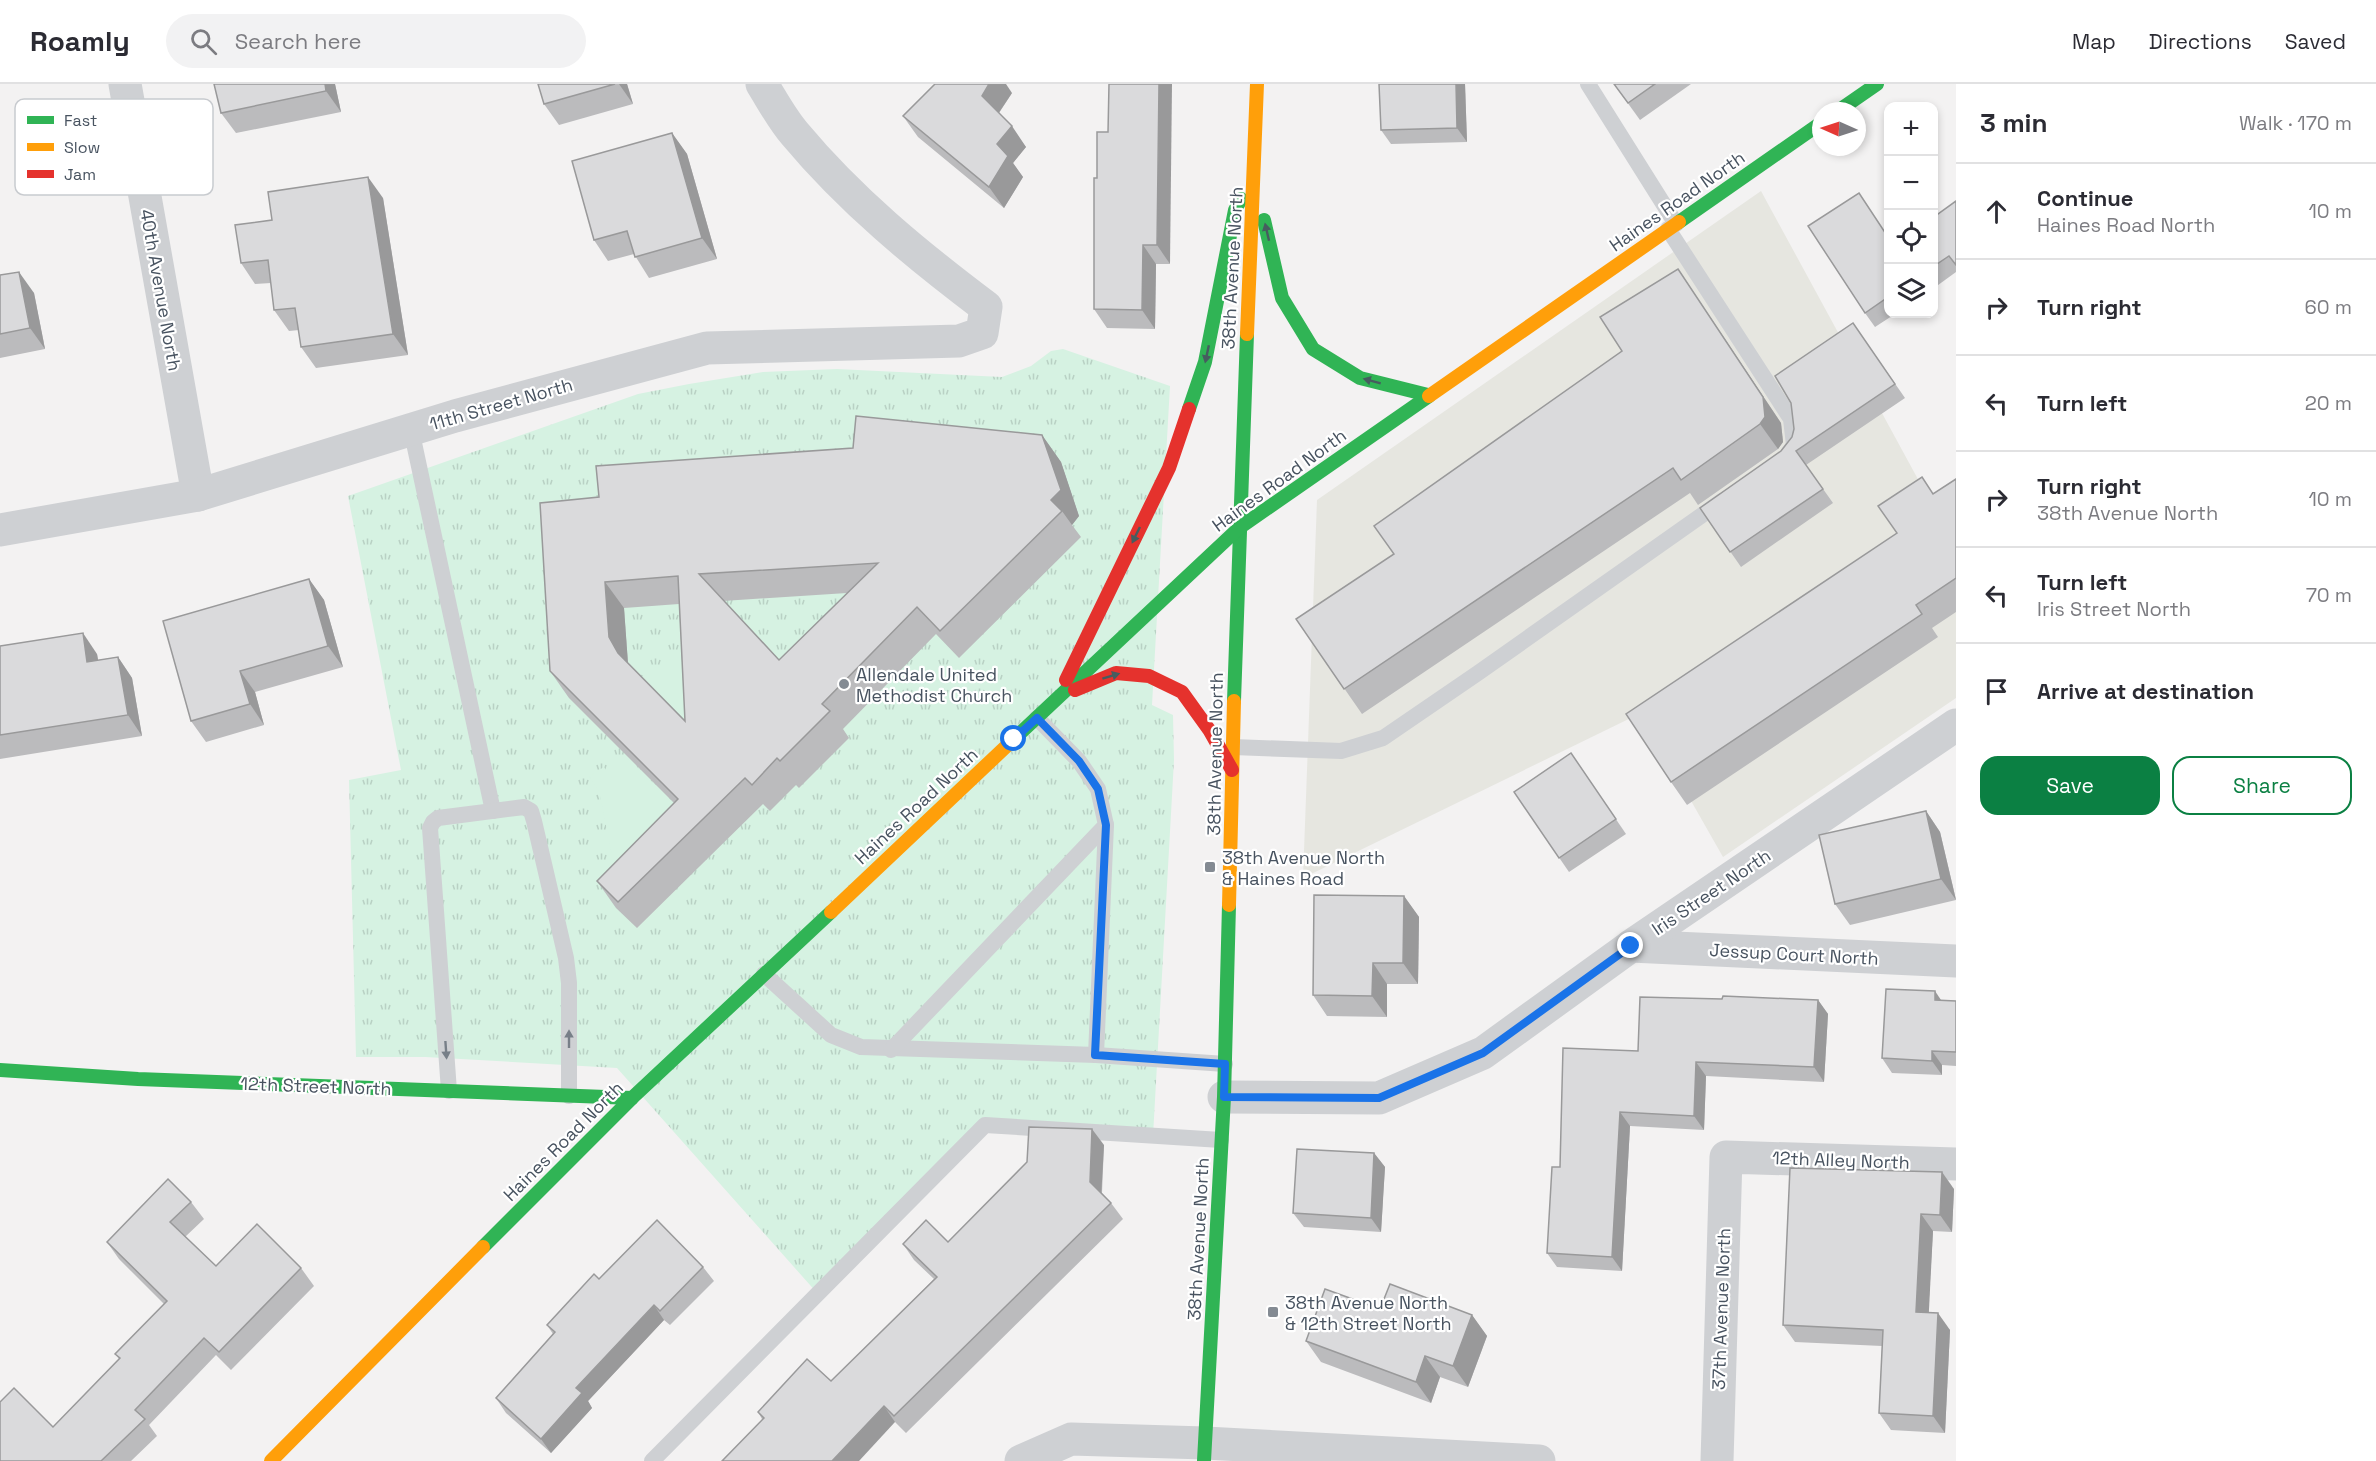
<!DOCTYPE html>
<meta charset="utf-8">
<style>
body{margin:0;font-family:"Space Grotesk",sans-serif;background:#f2f2f3;color:#2b2b33}
.controls{position:absolute;right:18px;top:18px;display:grid;overflow:hidden;border-radius:12px;box-shadow:0 3px 9px #0003}
.controls button{width:54px;height:54px;display:grid;place-items:center;padding:0;border:0;border-bottom:2px solid #e1e1e2;background:#fff;color:#2b2b33;font:30px sans-serif}
.compass{position:absolute;left:1812px;top:18px;width:54px;height:54px;border-radius:50%;background:#fff;box-shadow:0 3px 9px #0003;rotate:273deg}
.stop{position:absolute;width:18px;height:18px;margin:-14px;border:4px solid #1a73e8;border-radius:50%;background:#fff}
.stop.end{background:#1a73e8;border-color:#fff;box-shadow:0 2px 6px #0008}
.list{margin:0;padding:0;list-style:none}
h2{display:flex;justify-content:space-between;align-items:center;height:78px;margin:0;padding:0 24px;font-size:26px}
h2 small{font-size:20px;font-weight:400;color:#7c7c81}
.list li{display:grid;grid-template-columns:39px 1fr auto;gap:18px;align-items:center;box-sizing:border-box;height:96px;padding:0 24px;border-top:2px solid #e1e1e2}
.list b{display:block;font-size:22px;white-space:nowrap}
.list p{margin:0;font-size:20px;white-space:nowrap;color:#7c7c81}
.list em{font-size:20px;font-style:normal;color:#7c7c81}
.actions{display:flex;gap:12px;padding:18px 24px}
.actions a{flex:1;padding:14px 0;border:2px solid #0b8043;border-radius:18px;text-align:center;font-size:21px;color:#0b8043}
.actions .main{background:#0b8043;color:#fff}
.icon{flex:none;width:33px;height:33px;fill:none;stroke:currentColor;stroke-width:2;stroke-linecap:round;stroke-linejoin:round}
.map{position:relative;flex:none;width:1956px;height:1377px;overflow:hidden}
header{display:flex;align-items:center;gap:36px;box-sizing:border-box;height:84px;padding:0 30px;background:#fff;border-bottom:2px solid #e1e1e2}
header strong{font-size:28px}
nav{display:flex;gap:33px;margin-inline-start:auto;font-size:21px}
.search{width:420px;height:54px;background:#f2f2f3;display:flex;align-items:center;gap:15px;box-sizing:border-box;padding:0 21px;border-radius:33px;color:#7c7c81;font-size:22px}
main{display:flex}
aside{flex:1;background:#fff}
.map>svg:first-child{display:block}
</style>
<header>
<strong>Roamly</strong>
<div class="search"><svg class="icon" aria-label="search" viewBox="0 0 24 24"><circle cx="10" cy="10" r="6"/><path d="M15 15l6 6"/></svg>Search here</div>
<nav><a>Map</a><a>Directions</a><a>Saved</a></nav>
</header>
<main>
<div class="map">
<svg width="1956" height="1377" viewBox="0 0 1956 1377">
<defs>
<pattern id="grass-tufts" width="24" height="20" patternUnits="userSpaceOnUse" patternTransform="scale(1.5)"><rect width="24" height="20" fill="#d6f2e2"/><path d="M3 7l-1-3M5 7V3M7 7l1-3M15 17l-1-3M17 17v-4M19 17l1-3" fill="none" stroke="#b9d1c4"/></pattern>
</defs>
<rect width="100%" height="100%" fill="#f3f2f2"/>
<polygon fill="#e6e6e0" points="1761,107 1956,465 1956,614 1723,773 1641,629 1303,794 1317,416"/>
<polygon fill="url(#grass-tufts)" points="1063,265 1170,302 1152,621 1173,631 1174,676 1153,1052 985,1041 818,1210 617,984 425,973 356,973 349,696 401,686 348,412 638,310 689,300 763,288 837,285 1002,293 1031,282 1051,267"/>
<g fill="#d6f2e2">
<polygon points="699,557 720,681 637,596"/>
<polygon points="629,675 696,741 614,781 599,707 589,692 604,683 611,694"/>
</g>
<g fill="none" stroke-linecap="round" stroke-linejoin="round">
<g stroke="#ced0d3" stroke-width="16">
<polyline points="1588,0 1676,140"/>
<polyline points="1668,145 1791,335 1794,361 1787,371"/>
<polyline points="411,345 493,727"/>
<polyline points="1233,663 1341,667 1383,654 1478,589 1722,417"/>
<polyline points="764,890 831,951 861,963 1096,971 1225,980"/>
<polyline points="891,966 1106,741 1098,705 1079,677 1037,634"/>
<polyline points="1096,971 1106,741"/>
<polyline points="449,1007 430,744 433,738 438,734 524,723 531,727 534,737 566,874 569,899 569,1012"/>
<polyline points="652,1377 985,1041 1221,1056"/>
</g>
<g stroke="#ced0d3" stroke-width="33">
<polyline points="125,0 198,411"/>
<path d="M 0,446 L 198,411 L 455,332 L 707,264 L 959,257 L 982,249 L 986,223 C 917,171 850,116 795,50 C 782,35 772,16 762,0"/>
<polyline points="1631,862 1956,877"/>
<polyline points="1224,1013 1379,1014 1483,969 1631,862 1956,641"/>
<polyline points="1021,1377 1071,1355 1205,1359 1539,1377"/>
<polyline points="1717,1377 1726,1073 1956,1080"/>
</g>
<g stroke="#30b455" stroke-width="14">
<polyline points="1838,27 1877,0"/>
<polyline points="1264,136 1282,214 1313,265 1360,294 1428,311"/>
<polyline points="1679,138 1821,39"/>
<polyline points="1189,325 1205,278 1235,126 1241,115"/>
<polyline points="1234,617 1247,250"/>
<polyline points="1015,654 1239,444 1429,312"/>
<polyline points="0,986 138,995 632,1014"/>
<polyline points="483,1163 632,1014 831,828"/>
<polyline points="1204,1377 1224,1013 1229,821"/>
</g>
<g stroke="#ff9f0a" stroke-width="14">
<polyline points="1247,250 1257,0"/>
<polyline points="1429,312 1679,138"/>
<polyline points="1229,821 1234,617"/>
<polyline points="831,828 1015,654"/>
<polyline points="271,1377 483,1163"/>
</g>
<g stroke="#e5322d" stroke-width="14">
<polyline points="1066,596 1169,384 1189,325"/>
<polyline points="1075,606 1116,589 1149,592 1182,608 1210,647 1232,686"/>
</g>
</g>
<g fill="#bbbbbd" fill-rule="evenodd">
<polygon points="214,0 335,0 341,28 236,49 221,29"/>
<polygon points="538,0 627,0 633,20 559,41 544,20"/>
<polygon points="1379,0 1465,0 1467,58 1391,60 1381,46"/>
<polygon points="1614,0 1691,0 1640,36"/>
<polygon points="1012,9 999,29 1026,63 1013,79 1023,93 1004,124 918,53 903,32"/>
<polygon points="1108,48 1170,180 1156,180 1155,245 1107,244 1094,225 1097,94"/>
<polygon points="672,49 687,70 717,175 649,194 634,170 608,177 594,156"/>
<polygon points="383,114 408,271 316,284 301,263 299,246 289,247 274,226 271,199 255,200 241,179 272,136"/>
<polygon points="1956,117 1956,188 1934,204 1934,133"/>
<polygon points="1888,152 1888,230 1895,230 1875,243 1865,229"/>
<polygon points="1678,185 1781,339 1783,358 1778,365 1698,421 1690,409 1362,630 1296,535 1394,470 1622,267"/>
<polygon points="0,191 34,209 45,265 0,274"/>
<polygon points="1853,239 1905,314 1806,381 1833,419 1741,483 1700,424 1781,367 1792,353 1794,345"/>
<path d="M 1042,351 L 1061,378 L 1079,432 L 1072,441 L 1081,453 L 959,574 L 936,550 L 843,645 L 849,654 L 799,704 L 796,701 L 770,727 L 763,720 L 637,844 L 616,824 L 597,797 L 674,719 L 569,614 L 550,587 L 599,413 ZM 847,509 L 779,576 L 723,517 ZM 679,520 L 685,637 L 628,579 L 624,524 Z"/>
<polygon points="1956,395 1956,528 1932,544 1938,553 1687,721 1671,698 1897,449 1934,410"/>
<polygon points="309,495 324,516 343,583 255,608 264,641 206,658 191,637"/>
<polygon points="0,562 97,570 98,576 118,573 132,594 142,652 0,675"/>
<polygon points="1571,669 1626,750 1569,788 1514,708"/>
<polygon points="1926,727 1940,748 1956,816 1850,841 1835,820"/>
<polygon points="1404,812 1419,833 1418,900 1387,900 1387,933 1327,932 1313,911"/>
<polygon points="1818,916 1828,930 1824,998 1706,992 1704,1046 1630,1042 1622,1187 1557,1183 1547,1169 1560,1083 1638,967"/>
<polygon points="1941,916 1956,917 1956,982 1942,981 1942,991 1892,989 1882,974"/>
<polygon points="1104,1061 1102,1109 1111,1119 1123,1135 906,1349 895,1338 762,1335 758,1328 831,1297 934,1195 914,1176 903,1160 948,1158"/>
<polygon points="1374,1069 1385,1083 1381,1148 1304,1143 1293,1129"/>
<polygon points="1790,1084 1954,1105 1952,1148 1933,1147 1928,1229 1950,1246 1945,1349 1891,1346 1879,1329 1882,1262 1795,1258 1783,1241"/>
<polygon points="191,1118 204,1135 185,1153 216,1182 301,1184 314,1202 231,1286 216,1271 149,1341 157,1352 131,1377 0,1377 53,1343 119,1275 115,1270 164,1220 119,1175 107,1158"/>
<polygon points="703,1183 714,1197 670,1241 664,1236 588,1317 592,1324 551,1369 506,1329 496,1314 553,1250 547,1241 599,1195"/>
<polygon points="1380,1225 1472,1231 1487,1252 1468,1303 1440,1293 1431,1319 1321,1278 1306,1257"/>
</g>
<g fill="#99999a">
<polygon points="325,0 335,0 341,28 326,7"/>
<polygon points="619,0 627,0 633,20"/>
<polygon points="989,0 1006,0 1012,9 996,33 982,12"/>
<polygon points="1159,0 1172,0 1170,180 1157,161"/>
<polygon points="1456,0 1465,0 1467,58 1457,44"/>
<polygon points="1012,42 1026,63 1013,79 1023,93 1004,124 989,103 997,60"/>
<polygon points="672,49 687,70 717,175 702,154"/>
<polygon points="368,93 383,114 408,271 393,250"/>
<polygon points="1143,161 1156,180 1155,245 1142,226"/>
<polygon points="1678,185 1781,339 1783,358 1778,365 1760,340"/>
<polygon points="19,188 34,209 45,265 30,244"/>
<polygon points="1042,351 1061,378 1079,432 1072,441 1062,427 1051,416"/>
<polygon points="309,495 324,516 343,583 328,562"/>
<polygon points="605,498 624,524 628,580 618,569 609,553"/>
<polygon points="83,549 97,570 102,599 87,578"/>
<polygon points="118,573 132,594 142,652 128,631"/>
<polygon points="240,587 255,608 264,641 250,620"/>
<polygon points="1926,727 1940,748 1956,816 1941,795"/>
<polygon points="1404,812 1419,833 1418,900 1403,879"/>
<polygon points="1373,879 1387,900 1387,933 1372,912"/>
<polygon points="1935,907 1945,922 1935,916"/>
<polygon points="1818,916 1828,930 1824,998 1814,983"/>
<polygon points="1932,967 1942,981 1942,991 1932,977"/>
<polygon points="1696,978 1706,992 1704,1046 1694,1032"/>
<polygon points="1620,1028 1630,1042 1622,1187 1612,1173"/>
<polygon points="1092,1045 1104,1061 1101,1115 1090,1098"/>
<polygon points="1374,1069 1385,1083 1381,1148 1371,1134"/>
<polygon points="1942,1088 1954,1105 1952,1148 1940,1131"/>
<polygon points="1921,1130 1933,1147 1928,1245 1916,1228"/>
<polygon points="654,1221 664,1236 588,1317 592,1324 551,1369 541,1355 576,1304"/>
<polygon points="1938,1229 1950,1246 1945,1349 1933,1332"/>
<polygon points="1472,1231 1487,1252 1468,1303 1453,1282"/>
<polygon points="1425,1272 1440,1293 1431,1319 1416,1298"/>
<polygon points="884,1322 895,1338 859,1377 832,1377"/>
</g>
<g fill="#dadadc" stroke="#99999a" stroke-width="1.5" fill-rule="evenodd">
<polygon points="214,0 325,0 326,7 221,29"/>
<polygon points="538,0 615,0 544,20"/>
<polygon points="935,0 989,0 982,12 1012,42 997,60 1008,72 989,103 903,32"/>
<polygon points="1109,0 1159,0 1157,161 1143,161 1142,226 1094,225 1094,94 1097,94 1097,48 1108,48"/>
<polygon points="1379,0 1456,0 1457,44 1381,46"/>
<polygon points="1614,0 1655,0 1628,19"/>
<polygon points="672,49 702,154 635,173 627,147 594,156 572,77"/>
<polygon points="368,93 393,250 301,263 295,224 274,226 268,176 241,179 235,141 272,136 268,108"/>
<polygon points="1859,109 1888,153 1888,213 1865,229 1808,142"/>
<polygon points="1956,117 1956,181 1949,172 1934,182 1934,133"/>
<polygon points="1678,185 1763,313 1765,333 1760,340 1681,396 1673,384 1344,605 1296,535 1394,470 1374,442 1622,267 1600,233"/>
<polygon points="19,188 30,244 0,250 0,191"/>
<polygon points="1853,239 1895,300 1796,367 1823,405 1730,468 1700,424 1781,367 1792,353 1794,345 1791,319 1775,292"/>
<path d="M 856,332 L 1042,351 L 1061,406 L 1051,416 L 1062,427 L 940,547 L 917,523 L 822,620 L 830,627 L 780,677 L 777,674 L 752,701 L 745,694 L 618,818 L 597,797 L 678,715 L 550,587 L 540,419 L 599,413 L 596,382 L 853,364 ZM 878,479 L 779,576 L 699,490 ZM 678,492 L 685,637 L 618,569 L 609,553 L 605,498 Z"/>
<polygon points="1922,393 1933,410 1956,395 1956,494 1916,521 1922,530 1671,698 1626,630 1897,449 1878,422"/>
<polygon points="309,495 328,562 240,587 250,620 191,637 163,537"/>
<polygon points="83,549 87,578 118,573 128,631 0,651 0,562"/>
<polygon points="1571,669 1616,735 1559,774 1514,708"/>
<polygon points="1926,727 1941,795 1835,820 1819,751"/>
<polygon points="1314,811 1404,812 1403,879 1373,879 1372,912 1313,911"/>
<polygon points="1886,905 1935,907 1935,916 1956,917 1956,968 1932,967 1932,977 1882,974"/>
<polygon points="1723,912 1818,916 1814,983 1696,978 1694,1032 1620,1028 1612,1173 1547,1169 1552,1083 1560,1083 1563,964 1638,967 1640,913 1722,915"/>
<polygon points="1029,1043 1092,1045 1090,1098 1111,1119 894,1332 884,1322 832,1377 722,1377 764,1334 758,1328 807,1275 831,1297 937,1193 903,1160 926,1136 948,1158 1027,1078"/>
<polygon points="1297,1065 1374,1069 1371,1134 1293,1129"/>
<polygon points="1790,1084 1942,1088 1940,1131 1921,1130 1916,1228 1938,1229 1933,1332 1879,1329 1883,1246 1783,1241"/>
<polygon points="168,1095 191,1118 170,1138 216,1182 257,1140 301,1184 219,1268 204,1254 135,1326 145,1335 101,1377 0,1377 0,1318 14,1304 53,1343 120,1274 115,1270 167,1217 107,1158"/>
<polygon points="657,1136 703,1183 660,1227 654,1221 576,1304 582,1309 541,1355 496,1314 555,1248 547,1241 594,1190 599,1195"/>
<polygon points="1390,1200 1472,1231 1453,1282 1425,1272 1416,1298 1306,1257 1325,1205 1380,1225"/>
</g>
<defs><path id="oneway-solid" d="M-6-.8H1V-3.2L6.5 0L1 3.2V.8H-6Z" transform="scale(1.5)"/></defs>
<g fill="#465d5f">
<use href="#oneway-solid" transform="translate(1267 148) rotate(-103)"/>
<use href="#oneway-solid" transform="translate(1207 270) rotate(102)"/>
<use href="#oneway-solid" transform="translate(1372 297) rotate(-165)"/>
<use href="#oneway-solid" transform="translate(1136 451) rotate(116)"/>
<use href="#oneway-solid" transform="translate(1111 592) rotate(-17)"/>
</g>
<g fill="#777f88">
<use href="#oneway-solid" transform="translate(569 955) rotate(-90)"/>
<use href="#oneway-solid" transform="translate(446 966) rotate(86)"/>
</g>
<g fill="none" stroke-linecap="round" stroke-linejoin="round">
<polyline stroke="#1a73e8" stroke-width="8" points="1014,655 1037,634 1079,677 1098,705 1106,741 1095,971 1225,980 1224,1013 1379,1014 1483,969 1631,862"/>
</g>
<g fill="#848b93" stroke="#fff" stroke-width="2">
<circle cx="844" cy="600" r="6"/>
<rect x="1204" y="777" width="12" height="12" rx="3"/>
<rect x="1267" y="1222" width="12" height="12" rx="3"/>
</g>
<g text-anchor="middle" dominant-baseline="central" stroke-width="4.5" stroke-linejoin="round" paint-order="stroke">
<g font-size="18" fill="#485360" stroke="#fff">
<text transform="translate(1677 117) rotate(-35)">Haines Road North</text>
<text transform="translate(1232 184) rotate(-87)">38th Avenue North</text>
<text transform="translate(161 206) rotate(80)">40th Avenue North</text>
<text transform="translate(501 320) rotate(-16)">11th Street North</text>
<text transform="translate(1279 396) rotate(-36)">Haines Road North</text>
<text transform="translate(1215 670) rotate(-89)">38th Avenue North</text>
<text transform="translate(916 722) rotate(-43)">Haines Road North</text>
<text transform="translate(1711 808) rotate(-34)">Iris Street North</text>
<text transform="translate(1794 870) rotate(3)">Jessup Court North</text>
<text transform="translate(316 1002) rotate(2)">12th Street North</text>
<text transform="translate(563 1057) rotate(-45)">Haines Road North</text>
<text transform="translate(1841 1076) rotate(2)">12th Alley North</text>
<text transform="translate(1198 1155) rotate(-87)">38th Avenue North</text>
<text transform="translate(1721 1225) rotate(-88)">37th Avenue North</text>
</g>
<g font-size="18" fill="#485360" stroke="#fff" text-anchor="start">
<text x="856" y="590">Allendale United<tspan x="856" dy="21">Methodist Church</tspan></text>
<text x="1222" y="773">38th Avenue North<tspan x="1222" dy="21">&amp; Haines Road</tspan></text>
<text x="1285" y="1218">38th Avenue North<tspan x="1285" dy="21">&amp; 12th Street North</tspan></text>
</g>
</g>
<rect x="15" y="15" width="198" height="96" rx="9" fill="#fff" stroke="#c8cbcf" stroke-width="1.5"/>
<rect x="27" y="32" width="27" height="8" fill="#30b455"/>
<rect x="27" y="59" width="27" height="8" fill="#ff9f0a"/>
<rect x="27" y="86" width="27" height="8" fill="#e5322d"/>
<g font-size="16" fill="#485360">
<text x="64" y="42">Fast</text>
<text x="64" y="69">Slow</text>
<text x="64" y="96">Jam</text>
</g>
</svg>
<div class="controls">
<button>+</button>
<button>−</button>
<button><svg class="icon" aria-label="locate" viewBox="0 0 24 24"><circle cx="12" cy="12" r="6"/><path d="M12 2v4M12 18v4M2 12h4M18 12h4"/></svg></button>
<button><svg class="icon" aria-label="layers" viewBox="0 0 24 24"><path d="M12 4l9 5-9 5-9-5zM3 14l9 5 9-5"/></svg></button>
</div>
<svg class="compass" viewBox="-18 -18 36 36"><path d="M0-13l5 13h-10z" fill="#e53935"/><path d="M0 13l5-13h-10z" fill="#7c7c81"/></svg>
<div class="stop" style="left:1014px;top:655px"></div>
<div class="stop end" style="left:1631px;top:862px"></div>
</div>
<aside>
<h2>3 min<small>Walk · 170 m</small></h2>
<ul class="list">
<li><svg class="icon" aria-label="ahead" viewBox="0 0 24 24"><path d="M12 20V5M6 11l6-6 6 6"/></svg><div><b>Continue</b><p>Haines Road North</p></div><em>10 m</em></li>
<li><svg class="icon" aria-label="right" viewBox="0 0 24 24"><path d="M7 20v-9h11M14 6l5 5-5 5"/></svg><div><b>Turn right</b></div><em>60 m</em></li>
<li><svg class="icon" aria-label="left" viewBox="0 0 24 24"><path d="M17 20v-9H6M10 6l-5 5 5 5"/></svg><div><b>Turn left</b></div><em>20 m</em></li>
<li><svg class="icon" aria-label="right" viewBox="0 0 24 24"><path d="M7 20v-9h11M14 6l5 5-5 5"/></svg><div><b>Turn right</b><p>38th Avenue North</p></div><em>10 m</em></li>
<li><svg class="icon" aria-label="left" viewBox="0 0 24 24"><path d="M17 20v-9H6M10 6l-5 5 5 5"/></svg><div><b>Turn left</b><p>Iris Street North</p></div><em>70 m</em></li>
<li><svg class="icon" aria-label="arrive" viewBox="0 0 24 24"><path d="M6 21V4h12l-3 4 3 4H6"/></svg><div><b>Arrive at destination</b></div></li>
</ul>
<div class="actions"><a class="main">Save</a><a>Share</a></div>
</aside>
</main>
